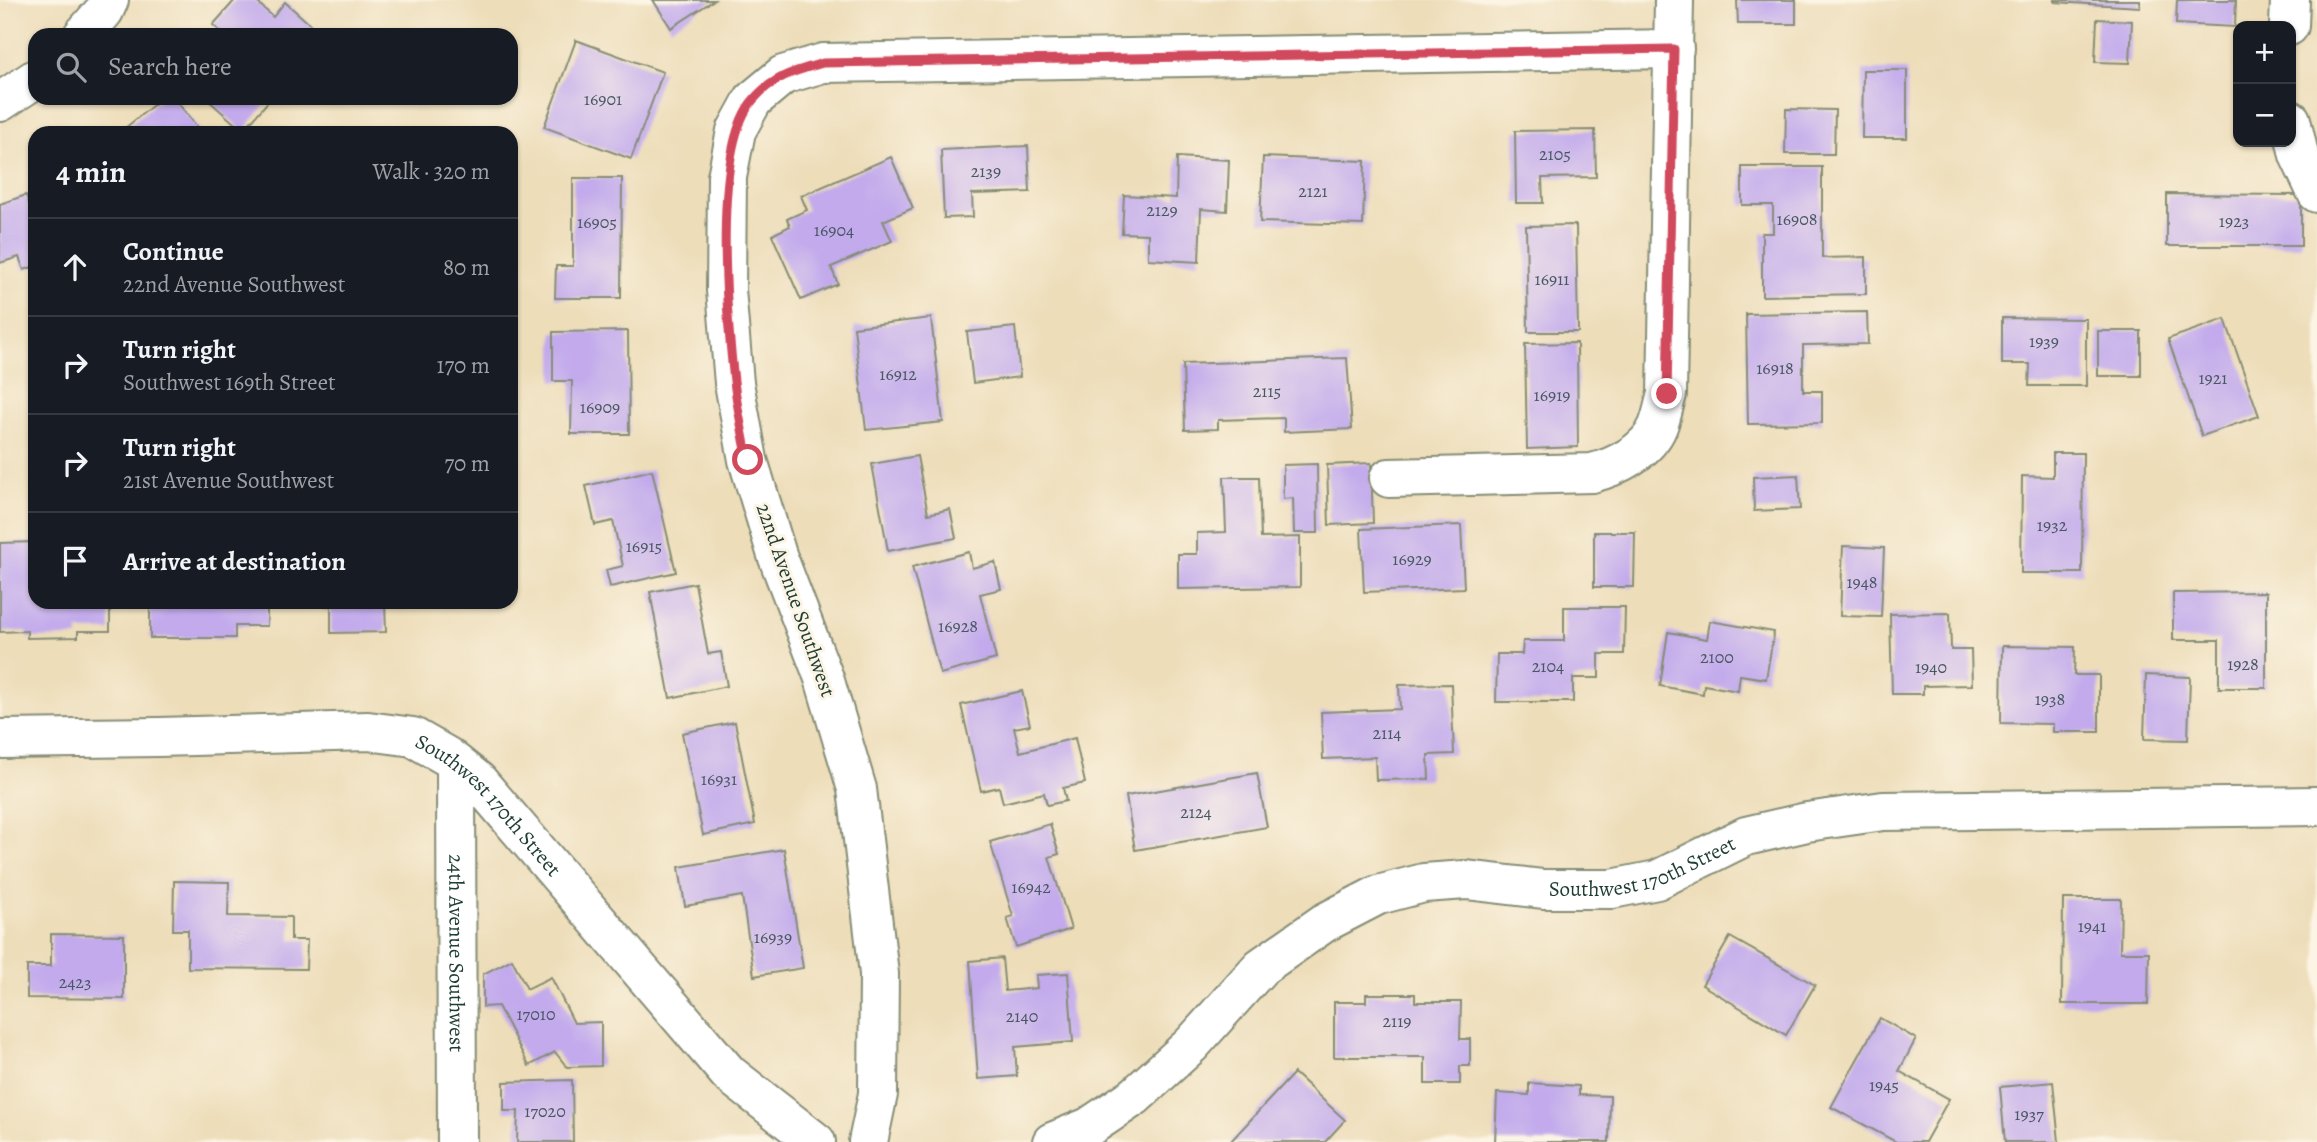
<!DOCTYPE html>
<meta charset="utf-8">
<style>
body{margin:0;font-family:Alegreya,serif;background:#20242c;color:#f1f3f6}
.controls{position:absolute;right:21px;top:21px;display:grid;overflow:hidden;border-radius:14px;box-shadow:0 2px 5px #0004}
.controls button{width:63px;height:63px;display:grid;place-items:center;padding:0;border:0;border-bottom:2px solid #363941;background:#171b24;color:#f1f3f6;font:35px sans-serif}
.stop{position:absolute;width:21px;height:21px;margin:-16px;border:5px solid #d1495b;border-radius:50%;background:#fff}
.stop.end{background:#d1495b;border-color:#fff;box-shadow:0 2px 7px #0008}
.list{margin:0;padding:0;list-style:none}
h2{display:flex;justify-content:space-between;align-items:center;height:91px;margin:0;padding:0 28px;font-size:30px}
h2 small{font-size:23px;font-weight:400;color:#9ea1a6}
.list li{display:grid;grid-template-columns:46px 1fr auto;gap:21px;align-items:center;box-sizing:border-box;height:98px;padding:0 28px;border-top:2px solid #363941}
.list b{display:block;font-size:26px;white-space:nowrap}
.list p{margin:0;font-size:23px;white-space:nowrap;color:#9ea1a6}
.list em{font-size:23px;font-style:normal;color:#9ea1a6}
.icon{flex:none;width:38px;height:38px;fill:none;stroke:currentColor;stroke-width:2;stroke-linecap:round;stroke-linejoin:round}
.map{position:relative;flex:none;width:2317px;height:1142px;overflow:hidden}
.search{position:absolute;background:#171b24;box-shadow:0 2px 5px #0004;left:28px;top:28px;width:490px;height:77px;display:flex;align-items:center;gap:18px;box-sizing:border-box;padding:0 24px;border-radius:21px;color:#9ea1a6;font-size:26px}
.panel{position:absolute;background:#171b24;box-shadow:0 2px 5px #0004;left:28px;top:126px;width:490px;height:483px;border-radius:21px}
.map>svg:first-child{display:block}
</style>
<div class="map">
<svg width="2317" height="1142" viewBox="0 0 2317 1142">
<rect width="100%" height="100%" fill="#fcf5e5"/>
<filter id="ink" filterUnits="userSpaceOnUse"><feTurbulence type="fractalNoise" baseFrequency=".0143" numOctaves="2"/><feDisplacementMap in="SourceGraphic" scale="14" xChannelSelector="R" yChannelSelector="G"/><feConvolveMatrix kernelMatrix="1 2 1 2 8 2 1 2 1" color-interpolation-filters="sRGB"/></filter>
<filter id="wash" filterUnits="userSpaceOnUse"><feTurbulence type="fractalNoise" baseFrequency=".00686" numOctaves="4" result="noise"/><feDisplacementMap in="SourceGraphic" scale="28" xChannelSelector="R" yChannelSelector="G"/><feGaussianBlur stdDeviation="1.57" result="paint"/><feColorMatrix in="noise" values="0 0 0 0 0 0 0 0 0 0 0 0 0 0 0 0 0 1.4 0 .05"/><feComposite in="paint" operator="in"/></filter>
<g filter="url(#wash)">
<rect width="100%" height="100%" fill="#edddb9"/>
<g id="blocks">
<g fill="#c2aaec">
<polygon points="235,0 255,0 273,17 285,2 322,35 225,35 213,25"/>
<polygon points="653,0 714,0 671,28"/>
<polygon points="1737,0 1796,0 1796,24 1738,24"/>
<polygon points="2055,0 2140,0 2140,7 2055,2"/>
<polygon points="2177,0 2236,0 2235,27 2176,24"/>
<polygon points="2097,19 2132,21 2130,63 2095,62"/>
<polygon points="576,40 663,72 631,159 544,127"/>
<polygon points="1863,70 1907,70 1907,138 1862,138"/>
<polygon points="162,98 174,98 202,133 119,133"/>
<polygon points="206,98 271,98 243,131"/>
<polygon points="1786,109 1835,110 1834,154 1785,154"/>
<polygon points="1595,130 1596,177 1542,178 1543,203 1516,203 1515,131"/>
<polygon points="1028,146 1030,192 972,194 973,217 944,218 941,150"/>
<polygon points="891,157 913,208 883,221 892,241 831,267 838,284 801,300 772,235 790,226 787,219 807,210 801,196"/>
<polygon points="1177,157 1229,160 1227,211 1201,209 1199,262 1148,259 1148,234 1122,233 1124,195 1176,198"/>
<polygon points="1263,157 1365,161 1363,225 1260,222"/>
<polygon points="1742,167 1822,167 1822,258 1866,257 1866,294 1762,296 1762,233 1773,233 1773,205 1742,205"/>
<polygon points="573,178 622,178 621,298 555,298 556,266 573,266"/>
<polygon points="2167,194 2301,195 2301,246 2167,246"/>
<polygon points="26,195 35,220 35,266 24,270 19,257 0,263 0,204"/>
<polygon points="1576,225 1578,332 1528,332 1526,226"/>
<polygon points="1867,312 1868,344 1803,345 1803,391 1822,391 1822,423 1748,424 1746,314"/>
<polygon points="931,318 943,422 866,430 854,327"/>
<polygon points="2002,318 2086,319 2086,386 2029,386 2030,364 2002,364"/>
<polygon points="2225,319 2259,416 2202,436 2168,339"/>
<polygon points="1015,327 1020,377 973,383 967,332"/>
<polygon points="628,331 629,434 571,434 572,381 553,381 553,332"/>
<rect x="2098" y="331" width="43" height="45"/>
<polygon points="1577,343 1578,447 1527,449 1525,344"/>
<polygon points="1347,358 1352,429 1284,432 1284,418 1218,420 1218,429 1185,430 1183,364"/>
<polygon points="2053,453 2083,453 2082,573 2021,573 2022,476 2053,477"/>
<polygon points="917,456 928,514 950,509 956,538 888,551 872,464"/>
<polygon points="1371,463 1373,523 1329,525 1327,465"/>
<polygon points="1317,464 1318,533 1294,533 1293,498 1283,499 1283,465"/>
<polygon points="652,470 676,572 610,587 606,570 623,566 613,521 595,525 586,486"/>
<polygon points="1798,475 1800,509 1754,511 1753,477"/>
<polygon points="1224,477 1259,477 1261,538 1300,537 1300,587 1178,589 1178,554 1197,554 1197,533 1226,532"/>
<polygon points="1461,525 1464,588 1364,592 1361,529"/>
<polygon points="1594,532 1635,532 1634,587 1594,587"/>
<polygon points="35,542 35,602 110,602 110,631 78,631 78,637 27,638 27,631 0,632 0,543"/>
<polygon points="1843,546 1884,548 1881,617 1840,616"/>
<polygon points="969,552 972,568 995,562 1001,589 980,594 996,659 940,674 912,567"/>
<polygon points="695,583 708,654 721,652 727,686 670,698 650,592"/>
<polygon points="2266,592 2266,688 2219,688 2219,640 2173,640 2173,593"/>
<polygon points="150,602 267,602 267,626 235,626 235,638 150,638"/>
<polygon points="304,602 385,602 386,632 331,633 331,606 304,606"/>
<polygon points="1564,607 1625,607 1624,654 1599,654 1599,678 1573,678 1573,702 1496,702 1497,654 1522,654 1523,641 1564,641"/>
<polygon points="1950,613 1951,650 1971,650 1972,685 1923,686 1923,694 1892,694 1890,614"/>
<polygon points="1710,621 1774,632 1766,679 1740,675 1738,691 1704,685 1703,694 1660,686 1668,632 1707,639"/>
<polygon points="2002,646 2075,647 2074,675 2099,675 2099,732 2053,732 2053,724 2001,723"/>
<polygon points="2146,675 2190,677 2188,740 2144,739"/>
<polygon points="1451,684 1454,754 1428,755 1429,779 1376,780 1375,757 1323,759 1321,712 1400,709 1399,685"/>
<polygon points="1022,691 1030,725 1014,728 1020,752 1075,738 1085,783 1063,788 1066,801 1047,805 1044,793 1003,803 999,787 981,791 961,705"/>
<polygon points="735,722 755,824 703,835 682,733"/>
<polygon points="1257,773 1267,827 1135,850 1126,796"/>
<polygon points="1050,824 1059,854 1049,857 1071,929 1016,947 1007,918 1013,916 990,842"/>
<polygon points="784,849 803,968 754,976 742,896 685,906 679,867"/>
<polygon points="174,881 229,882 228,916 291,917 291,940 307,940 306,969 188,968 188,930 173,930"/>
<polygon points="2063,899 2121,899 2120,952 2149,952 2148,1004 2062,1004"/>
<polygon points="51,934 124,935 124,999 27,998 27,966 51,966"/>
<polygon points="1730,937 1815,985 1786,1035 1702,985"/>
<polygon points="1002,958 1005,991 1037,988 1036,975 1068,973 1073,1042 1015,1047 1017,1076 978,1079 970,961"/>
<polygon points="512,959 527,989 551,977 574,1023 601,1022 601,1066 567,1067 555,1052 529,1066 498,1006 483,1007 483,974"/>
<polygon points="1366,994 1415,994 1415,1002 1461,1002 1460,1039 1470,1039 1470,1066 1460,1066 1460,1084 1425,1084 1425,1057 1334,1057 1334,1002 1366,1002"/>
<polygon points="1880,1018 1916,1039 1899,1071 1949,1099 1925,1142 1896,1142 1831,1107"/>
<polygon points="1294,1073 1345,1120 1325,1142 1230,1142"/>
<polygon points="572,1080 573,1142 517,1142 518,1111 504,1111 504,1082"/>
<polygon points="2053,1082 2059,1142 2005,1142 2000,1087"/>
<polygon points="1529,1083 1579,1086 1579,1095 1610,1096 1609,1142 1495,1142 1497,1093 1529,1095"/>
</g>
</g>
</g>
<g filter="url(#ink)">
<use href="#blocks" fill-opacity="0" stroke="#868d76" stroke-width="2"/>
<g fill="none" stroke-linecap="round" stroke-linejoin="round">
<defs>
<g id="minor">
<polyline points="2289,26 2290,0"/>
<polyline points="83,35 104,11 109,0"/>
<polyline points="0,102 35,79"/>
<polyline points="2291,120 2299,155 2317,193"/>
<path d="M 1389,478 L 1592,473 C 1616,467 1648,451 1658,426 C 1662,416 1664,404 1667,394 L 1674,0"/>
<path id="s1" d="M 0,739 L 159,737 L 368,731 L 413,737 L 448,757 L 478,781 L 729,1074 L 816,1142"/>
<path id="s2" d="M 456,764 L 457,1142"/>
<polyline points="868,1142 878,1094 879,974 857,789 824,678 777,555 748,460 734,383 726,290 727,177 736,131 753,100 783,75 823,63 1674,49"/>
<path id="s3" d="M 1052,1142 L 1089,1127 L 1135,1096 L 1191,1045 L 1261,967 L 1324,923 L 1378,895 L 1424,883 L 1466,880 L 1543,889 L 1612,889 L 1657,880 L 1746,836 L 1807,822 L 1883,811 L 2317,806"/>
</g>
</defs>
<use href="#minor" stroke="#868d76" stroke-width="42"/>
<use href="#minor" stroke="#fff" stroke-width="38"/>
</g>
</g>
<g fill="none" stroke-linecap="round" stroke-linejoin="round" filter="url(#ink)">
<path stroke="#d1495b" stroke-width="9" d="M 748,460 C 743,434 737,407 734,381 C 727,319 711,146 754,99 C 774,76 795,71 823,63 L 1674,49 L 1667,394"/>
</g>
<g text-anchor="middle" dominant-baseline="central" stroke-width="6" stroke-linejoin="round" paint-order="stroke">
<g font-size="18" fill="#485862">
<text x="603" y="99">16901</text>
<text x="1555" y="154">2105</text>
<text x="986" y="171">2139</text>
<text x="1313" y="191">2121</text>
<text x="1162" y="210">2129</text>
<text x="1797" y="219">16908</text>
<text x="2234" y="221">1923</text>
<text x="597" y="222">16905</text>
<text x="834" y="230">16904</text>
<text x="1552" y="279">16911</text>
<text x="2044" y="341">1939</text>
<text x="1775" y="368">16918</text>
<text x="898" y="374">16912</text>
<text x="2213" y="378">1921</text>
<text x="1267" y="391">2115</text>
<text x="1552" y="395">16919</text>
<text x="600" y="407">16909</text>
<text x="2052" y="525">1932</text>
<text x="644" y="546">16915</text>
<text x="1412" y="559">16929</text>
<text x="1862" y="582">1948</text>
<text x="958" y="626">16928</text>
<text x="1717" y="657">2100</text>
<text x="2243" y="664">1928</text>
<text x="1548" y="666">2104</text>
<text x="1931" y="667">1940</text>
<text x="2050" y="699">1938</text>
<text x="1387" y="733">2114</text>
<text x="719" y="779">16931</text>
<text x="1196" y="812">2124</text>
<text x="1031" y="887">16942</text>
<text x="2092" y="926">1941</text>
<text x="773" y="937">16939</text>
<text x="75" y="982">2423</text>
<text x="536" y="1014">17010</text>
<text x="1022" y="1016">2140</text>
<text x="1397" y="1021">2119</text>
<text x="1884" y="1085">1945</text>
<text x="545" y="1111">17020</text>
<text x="2029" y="1114">1937</text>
</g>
<g font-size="21" fill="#1f3d34" stroke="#fcf5e5">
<text transform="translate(796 600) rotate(71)">22nd Avenue Southwest</text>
<text stroke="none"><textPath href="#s1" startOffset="516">Southwest 170th Street</textPath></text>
<text stroke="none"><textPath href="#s3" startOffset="684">Southwest 170th Street</textPath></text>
<text stroke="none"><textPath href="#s2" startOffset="189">24th Avenue Southwest</textPath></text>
</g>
</g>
</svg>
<div class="controls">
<button>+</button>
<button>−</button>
</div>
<div class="stop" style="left:748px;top:460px"></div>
<div class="stop end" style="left:1667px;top:394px"></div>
<div class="search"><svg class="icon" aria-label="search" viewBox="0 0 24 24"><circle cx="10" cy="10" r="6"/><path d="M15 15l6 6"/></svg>Search here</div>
<section class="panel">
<h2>4 min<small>Walk · 320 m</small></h2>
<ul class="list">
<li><svg class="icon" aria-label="ahead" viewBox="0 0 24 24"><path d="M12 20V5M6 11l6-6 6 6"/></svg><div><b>Continue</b><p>22nd Avenue Southwest</p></div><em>80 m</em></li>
<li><svg class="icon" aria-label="right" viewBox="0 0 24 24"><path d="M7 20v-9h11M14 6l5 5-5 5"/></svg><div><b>Turn right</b><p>Southwest 169th Street</p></div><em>170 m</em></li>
<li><svg class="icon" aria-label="right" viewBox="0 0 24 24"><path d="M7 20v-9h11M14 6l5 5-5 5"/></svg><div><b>Turn right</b><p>21st Avenue Southwest</p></div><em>70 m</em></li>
<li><svg class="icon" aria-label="arrive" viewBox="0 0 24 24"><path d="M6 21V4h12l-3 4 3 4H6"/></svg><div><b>Arrive at destination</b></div></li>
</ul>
</section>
</div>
